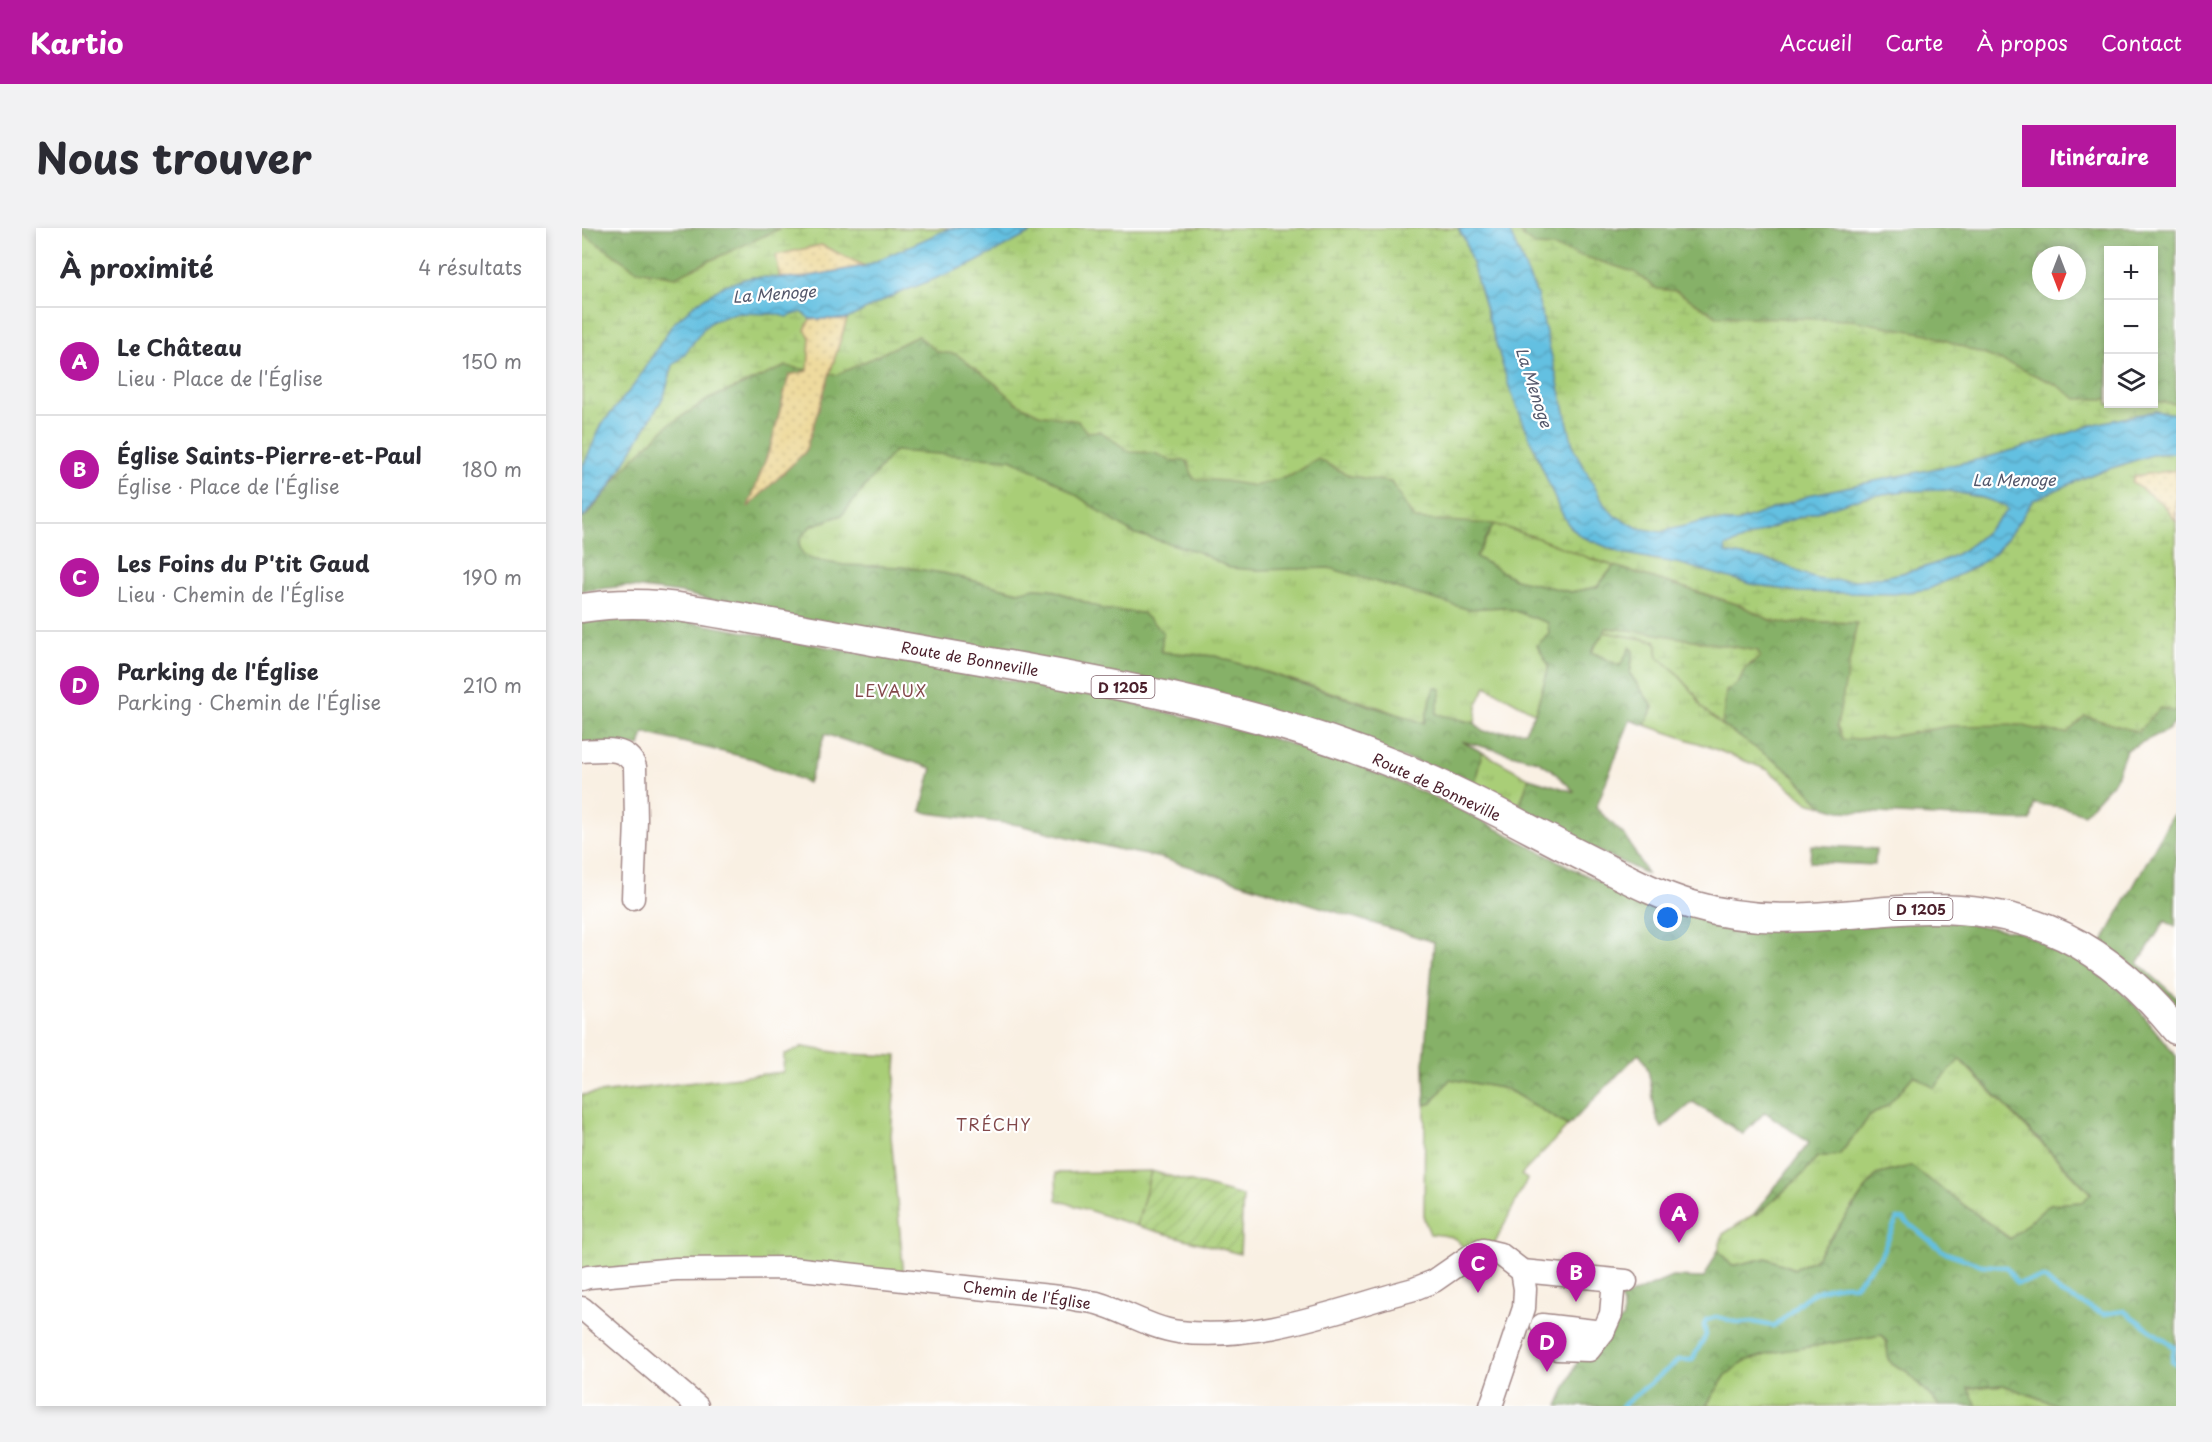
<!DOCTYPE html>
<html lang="fr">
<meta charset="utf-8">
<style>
body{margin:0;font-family:"Playpen Sans",sans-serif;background:#f2f2f3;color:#2b2b33}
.controls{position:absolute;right:18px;top:18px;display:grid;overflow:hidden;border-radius:0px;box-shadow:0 3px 9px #0003}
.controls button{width:54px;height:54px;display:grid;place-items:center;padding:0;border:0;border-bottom:2px solid #e1e1e2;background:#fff;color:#2b2b33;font:30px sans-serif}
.compass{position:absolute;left:1450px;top:18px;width:54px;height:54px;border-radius:50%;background:#fff;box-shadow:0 3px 9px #0003;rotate:180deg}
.you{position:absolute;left:1086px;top:690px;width:21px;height:21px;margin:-15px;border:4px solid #fff;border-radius:50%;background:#1a73e8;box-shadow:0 0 0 9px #1a73e833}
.badge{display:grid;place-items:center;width:39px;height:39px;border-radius:50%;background:#b5179e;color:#fff;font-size:20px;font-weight:700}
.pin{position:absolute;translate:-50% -50px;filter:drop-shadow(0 2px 3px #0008)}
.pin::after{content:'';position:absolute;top:32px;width:21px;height:18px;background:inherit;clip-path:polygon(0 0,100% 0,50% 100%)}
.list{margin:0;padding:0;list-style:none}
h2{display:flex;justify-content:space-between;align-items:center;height:78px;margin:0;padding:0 24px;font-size:26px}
h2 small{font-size:20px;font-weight:400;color:#7c7c81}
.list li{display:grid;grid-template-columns:39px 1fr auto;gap:18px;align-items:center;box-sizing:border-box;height:108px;padding:0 24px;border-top:2px solid #e1e1e2}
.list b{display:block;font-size:22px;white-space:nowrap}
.list p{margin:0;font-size:20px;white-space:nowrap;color:#7c7c81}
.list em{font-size:20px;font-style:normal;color:#7c7c81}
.icon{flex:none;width:33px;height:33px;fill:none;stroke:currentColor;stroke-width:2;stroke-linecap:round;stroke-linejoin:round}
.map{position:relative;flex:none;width:1594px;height:1178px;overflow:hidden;border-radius:0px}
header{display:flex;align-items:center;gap:36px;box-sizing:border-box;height:84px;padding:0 30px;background:#b5179e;color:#fff}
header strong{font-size:28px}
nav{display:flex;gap:33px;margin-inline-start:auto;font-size:21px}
.intro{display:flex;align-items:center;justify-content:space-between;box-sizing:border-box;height:144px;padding:0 36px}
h1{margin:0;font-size:42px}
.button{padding:15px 27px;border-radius:0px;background:#b5179e;color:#fff;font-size:21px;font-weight:700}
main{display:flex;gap:36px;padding:0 36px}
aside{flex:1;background:#fff;border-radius:0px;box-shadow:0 3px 9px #0003}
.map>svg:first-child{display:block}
</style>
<header>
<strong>Kartio</strong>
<nav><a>Accueil</a><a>Carte</a><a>À propos</a><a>Contact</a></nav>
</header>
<div class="intro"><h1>Nous trouver</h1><a class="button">Itinéraire</a></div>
<main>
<aside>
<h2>À proximité<small>4 résultats</small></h2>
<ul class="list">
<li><span class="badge">A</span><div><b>Le Château</b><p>Lieu · Place de l'Église</p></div><em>150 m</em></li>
<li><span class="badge">B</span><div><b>Église Saints-Pierre-et-Paul</b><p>Église · Place de l'Église</p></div><em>180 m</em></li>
<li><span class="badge">C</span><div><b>Les Foins du P'tit Gaud</b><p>Lieu · Chemin de l'Église</p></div><em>190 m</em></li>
<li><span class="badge">D</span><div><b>Parking de l'Église</b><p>Parking · Chemin de l'Église</p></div><em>210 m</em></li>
</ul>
</aside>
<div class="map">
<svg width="1594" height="1178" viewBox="0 0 1594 1178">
<defs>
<pattern id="grass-tufts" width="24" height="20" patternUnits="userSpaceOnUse" patternTransform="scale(1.5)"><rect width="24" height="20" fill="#a9ce77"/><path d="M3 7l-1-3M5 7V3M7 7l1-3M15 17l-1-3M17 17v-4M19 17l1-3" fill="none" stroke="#93b067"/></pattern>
<pattern id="forest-crowns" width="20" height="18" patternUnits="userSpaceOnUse" patternTransform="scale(1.5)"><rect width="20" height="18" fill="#86b168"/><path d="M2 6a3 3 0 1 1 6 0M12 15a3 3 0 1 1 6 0" fill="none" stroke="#708f56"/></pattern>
<pattern id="wetland-marsh" width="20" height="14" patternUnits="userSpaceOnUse" patternTransform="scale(1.5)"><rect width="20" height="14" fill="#a9ce77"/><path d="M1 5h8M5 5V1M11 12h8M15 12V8" fill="none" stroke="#93b067"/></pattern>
<pattern id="sand-dots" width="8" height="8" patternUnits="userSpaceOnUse" patternTransform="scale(1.5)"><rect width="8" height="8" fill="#eeda9e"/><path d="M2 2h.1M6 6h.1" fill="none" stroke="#cebb88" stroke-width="1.8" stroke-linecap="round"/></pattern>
<pattern id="garden-furrows" width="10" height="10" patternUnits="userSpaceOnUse" patternTransform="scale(1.5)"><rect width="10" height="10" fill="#a9ce77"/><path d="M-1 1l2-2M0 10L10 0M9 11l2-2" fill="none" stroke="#93b067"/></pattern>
<pattern id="water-waves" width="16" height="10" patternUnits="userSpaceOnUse" patternTransform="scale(1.5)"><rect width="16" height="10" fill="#63c0e1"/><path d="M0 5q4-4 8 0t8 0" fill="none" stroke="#549bb7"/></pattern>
</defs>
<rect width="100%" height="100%" fill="#fff"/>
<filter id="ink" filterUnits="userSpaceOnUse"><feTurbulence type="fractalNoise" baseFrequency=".0167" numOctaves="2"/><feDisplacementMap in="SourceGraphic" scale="12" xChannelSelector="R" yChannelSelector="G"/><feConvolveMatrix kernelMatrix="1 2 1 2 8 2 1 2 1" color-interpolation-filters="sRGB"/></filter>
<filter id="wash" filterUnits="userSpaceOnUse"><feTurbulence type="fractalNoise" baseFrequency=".008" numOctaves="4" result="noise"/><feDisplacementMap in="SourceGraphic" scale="24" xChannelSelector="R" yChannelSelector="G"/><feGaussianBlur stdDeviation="1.35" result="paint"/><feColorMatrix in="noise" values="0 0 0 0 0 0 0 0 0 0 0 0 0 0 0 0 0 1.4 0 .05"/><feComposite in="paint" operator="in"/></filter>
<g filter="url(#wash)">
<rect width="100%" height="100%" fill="#f9f0e3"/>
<g fill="url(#grass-tufts)" stroke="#7a7651" stroke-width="1.5">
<polygon points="338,202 932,351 893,329 912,296 953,309 1032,338 1015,359 989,364 967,406 968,438 953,485 904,458 896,474 893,495 853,486 859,461 842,496 796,479 633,428 579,424 560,385 524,382 468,361 453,360 436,364 361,345 303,369 165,307 261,259"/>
<polygon points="1022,404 1074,413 1076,429 1092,442 1113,466 1120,480 1140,497 1206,542 1241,578 1225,574 1186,542 1125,518 1063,497 1071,479 1048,446 1051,424 1049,420 1038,438 1009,424"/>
<polygon points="900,524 947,550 935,585 891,563"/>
<polygon points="221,819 264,826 315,828 309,908 322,1048 0,1044 0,867 201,844 202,827"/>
<polygon points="1377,831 1509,966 1501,974 1468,976 1429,1011 1328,938 1294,947 1233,1031 1213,1041 1184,1030 1150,1038 1136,1022 1141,1006 1172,986 1175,987 1221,946 1235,929 1257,927 1288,888 1306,877 1332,847"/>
<path d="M 868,851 L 925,861 L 986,898 L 939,947 L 945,951 L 913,1015 L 883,1022 C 873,1006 865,1008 848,1006 L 842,991 L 843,877 L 850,875 Z"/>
<polygon points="569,943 555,998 475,972 474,945"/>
<polygon points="1300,1107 1305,1114 1306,1131 1311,1137 1323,1142 1358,1178 1124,1178 1144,1147 1163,1133 1193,1124"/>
<polygon points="1421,1157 1478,1178 1395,1178 1385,1160"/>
</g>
<g fill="url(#forest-crowns)" stroke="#68684a" stroke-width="1.5" fill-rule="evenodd">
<polygon points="0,0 368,0 0,240"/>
<path d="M 926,0 L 1594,0 L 1594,186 L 1231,266 ZM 1526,22 L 1572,22 L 1572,176 L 1526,176 ZM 1459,27 L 1495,27 L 1495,63 L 1459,63 Z"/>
<path d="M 328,71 L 953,309 L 912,296 L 894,329 L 933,351 L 989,364 L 1015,359 L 1032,338 L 1007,330 L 1019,317 L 1115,364 L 1158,377 L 1188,392 L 1208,396 L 1221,393 L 1275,395 L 1594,473 L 1594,494 L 1586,502 L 1544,522 L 1533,552 L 1502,586 L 1480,579 L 1452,576 L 1449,593 L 1258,583 L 1241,578 L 1206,542 L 1140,497 L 1144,463 L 1156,455 L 1163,440 L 1172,435 L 1025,400 L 1009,424 L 1038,438 L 1048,419 L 1051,424 L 1048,446 L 1071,479 L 1063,497 L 1048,492 L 1014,580 L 1044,609 L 1065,646 L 935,585 L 947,550 L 993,564 L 969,541 L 956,533 L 879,513 L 900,524 L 891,563 L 833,533 L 99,365 L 43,358 L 0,363 L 0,291 L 9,283 L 69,189 L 228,109 L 226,143 L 207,148 L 189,217 L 167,278 L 265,91 ZM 312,223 L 429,231 L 473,253 L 550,305 L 614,323 L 648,340 L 675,342 L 747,340 L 885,381 L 922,379 L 966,395 L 967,406 L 955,417 L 967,438 L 953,485 L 943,503 L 901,504 L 893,495 L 854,486 L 859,461 L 852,459 L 842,495 L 633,428 L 579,424 L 581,404 L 560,385 L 524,382 L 468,361 L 453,360 L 436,364 L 361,345 L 321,339 L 260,337 L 229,331 L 221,326 L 217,317 L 219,309 L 229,298 L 260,287 Z"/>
<path d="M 48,387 L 92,391 L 535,472 L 674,506 L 766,533 L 866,575 L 997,644 L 1069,676 L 1350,690 L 1437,704 L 1485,725 L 1529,754 L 1552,776 L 1594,828 L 1594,1178 L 1478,1178 L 1421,1157 L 1386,1160 L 1395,1178 L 1358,1178 L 1323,1142 L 1311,1137 L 1306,1131 L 1305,1114 L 1300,1107 L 1194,1124 L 1163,1133 L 1144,1147 L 1124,1178 L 976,1178 L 997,1130 L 1007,1126 L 1041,1090 L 1041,1077 L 1038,1071 L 1090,1049 L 1122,1050 L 1136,1022 L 1150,1038 L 1184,1030 L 1213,1041 L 1233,1031 L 1294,947 L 1329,938 L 1428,1011 L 1468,976 L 1501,974 L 1509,965 L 1378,831 L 1352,860 L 1332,847 L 1306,877 L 1288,888 L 1257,927 L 1235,929 L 1221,946 L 1174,987 L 1172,986 L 1227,915 L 1183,884 L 1161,906 L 1111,874 L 1080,900 C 1066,877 1074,845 1057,825 L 986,898 L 925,861 L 868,851 L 850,875 L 843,877 L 842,833 L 852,714 L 579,630 L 539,622 L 437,597 L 346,585 L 339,583 L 350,540 L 243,506 L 226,555 L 171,531 L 62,505 L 58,518 L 0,518 L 0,394 Z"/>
<polygon points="1594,585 1593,699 1583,693 1556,735 1594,769 1594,781 1556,742 1520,715 1590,588"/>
<polygon points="1229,617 1294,621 1293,637 1228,634"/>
</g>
<g fill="url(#wetland-marsh)" stroke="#7a7651" stroke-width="1.5">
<polygon points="199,0 939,0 941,9 954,18 971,19 1052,44 1075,61 1094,63 1135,88 1269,92 1346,106 1423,134 1473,156 1495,171 1526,171 1526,176 1572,176 1572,173 1594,176 1594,484 1578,480 1556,504 1503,488 1485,505 1457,502 1439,497 1367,498 1312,508 1261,512 1255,498 1275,395 1222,393 1208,396 1188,392 1158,377 1007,330 953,309 912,296 832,291 809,254 768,248 736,231 710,247 673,258 643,253 612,251 605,233 587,232 573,225 548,224 518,203 505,204 496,193 457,186 435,175 414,156 374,126 356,124 336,108 255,147 204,138 127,171 86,197 49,233 9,283 0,291 0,5 54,42 93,49"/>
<polygon points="1025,400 1063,404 1176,423 1178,429 1163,440 1156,455 1144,463 1140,497 1120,480 1113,466 1092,442 1076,429 1074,413 1022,404"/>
</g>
<g fill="url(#sand-dots)" stroke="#9c7c64" stroke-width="1.5">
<polygon points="239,17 283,38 218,50 198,50 194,27"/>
<polygon points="228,91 265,91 223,224 166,279 189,217 207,147 226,143 228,109 223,102"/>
<polygon points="1594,242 1594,293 1581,276 1550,254 1552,248"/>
</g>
<polygon fill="url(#garden-furrows)" stroke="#7a7651" stroke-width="1.5" points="569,943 661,968 658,1026 555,998"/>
<g fill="url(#water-waves)" stroke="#567086" stroke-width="1.5" fill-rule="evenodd">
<polygon points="368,0 458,0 390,36 312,67 265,91 228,91 220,84 205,89 193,86 153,85 131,93 122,100 102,127 91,137 82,168 28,259 0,291 0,240 20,196 52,157 90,97 113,76 143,57 170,49 218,50 283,38"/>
<path d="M 876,0 L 926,0 L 955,67 L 992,221 L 1022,276 L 1032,287 L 1056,300 L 1079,304 L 1122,293 L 1155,294 L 1231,266 L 1403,230 L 1463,213 L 1513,196 L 1573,183 L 1594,186 L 1594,225 L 1573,226 L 1511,246 L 1451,272 L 1435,297 L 1414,324 L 1393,339 L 1347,361 L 1312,366 L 1217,364 L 1169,356 L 1099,336 L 1039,325 L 998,308 L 986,296 L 976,278 L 928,162 L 883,12 ZM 1363,262 L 1401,270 L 1424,278 L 1426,282 C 1411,297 1396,313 1378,324 C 1345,344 1274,357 1236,351 C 1225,349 1213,341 1202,337 C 1183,330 1162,329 1144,325 L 1143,319 L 1206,293 L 1282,269 L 1323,263 Z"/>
</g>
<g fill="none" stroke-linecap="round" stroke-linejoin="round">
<path stroke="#63c0e1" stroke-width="4.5" d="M 1040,1178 L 1097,1132 L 1110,1132 L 1124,1107 L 1122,1097 L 1124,1092 L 1134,1089 L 1158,1095 L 1171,1094 L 1191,1098 C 1201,1093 1208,1084 1216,1076 C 1232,1061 1252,1056 1273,1057 L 1298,1029 L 1315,991 L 1321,991 L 1362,1024 L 1399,1037 L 1424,1039 L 1435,1055 L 1462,1050 L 1479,1065 L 1522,1086 L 1542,1083 L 1592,1119 L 1590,1134 L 1594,1136"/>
</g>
</g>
<g filter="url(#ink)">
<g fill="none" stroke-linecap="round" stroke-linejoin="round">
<defs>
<g id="minor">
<path d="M 0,523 C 19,522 45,517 53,539 L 54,593 L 51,670"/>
<polyline points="940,1043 1044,1053"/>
<path d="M 0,1051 L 6,1049 L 94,1041 L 210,1040 L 487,1070 C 496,1072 506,1073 515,1075 C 543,1083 568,1100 597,1104 C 677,1114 757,1081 832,1061 L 852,1053 L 891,1026 L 901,1022 L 918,1026 L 940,1043 L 943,1061 L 942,1080 L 909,1178"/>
<polyline points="0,1080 115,1178"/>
<polyline points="960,1097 1021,1104 1029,1086 1032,1053"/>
<polyline points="975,1121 1007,1122 1021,1104"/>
</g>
<path id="major" d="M 0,380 C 61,370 108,380 168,391 C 207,398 246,405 285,412 C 461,444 644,468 812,536 C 880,563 944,600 1010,633 C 1042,649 1075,667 1110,677 C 1177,697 1236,689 1304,683 C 1429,672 1514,703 1594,802"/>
</defs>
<use href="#minor" stroke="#a28887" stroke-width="25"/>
<use href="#major" stroke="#a28887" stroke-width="31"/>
<use href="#minor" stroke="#fff" stroke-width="22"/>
<use href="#major" stroke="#fff" stroke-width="28"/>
</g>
</g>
<g text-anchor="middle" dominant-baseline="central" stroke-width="4.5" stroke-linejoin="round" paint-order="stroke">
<g fill="#fff" stroke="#80626b" stroke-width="1.5">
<rect x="509.5" y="448" width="63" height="22" rx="4.5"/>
<rect x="1307.5" y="670" width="63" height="22" rx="4.5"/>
</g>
<g font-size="14" font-weight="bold" fill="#4a1f2b">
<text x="541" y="459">D 1205</text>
<text x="1339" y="681">D 1205</text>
</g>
<g font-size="15" fill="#4a1f2b" stroke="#fff">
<text transform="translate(388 430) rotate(10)">Route de Bonneville</text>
<text transform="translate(855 558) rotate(25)">Route de Bonneville</text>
<text transform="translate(445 1066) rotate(8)">Chemin de l'Église</text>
</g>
<g font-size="16" font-style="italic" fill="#53576b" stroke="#fff">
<text transform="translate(192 65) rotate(-4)">La Menoge</text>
<text transform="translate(953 159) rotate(72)">La Menoge</text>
<text x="1432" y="251">La Menoge</text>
</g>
<g font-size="16" letter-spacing="1.5" fill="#83494b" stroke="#fff">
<text x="309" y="462">LEVAUX</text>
<text x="412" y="896">TRÉCHY</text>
</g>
</g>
</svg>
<div class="controls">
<button>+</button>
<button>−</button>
<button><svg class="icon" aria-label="layers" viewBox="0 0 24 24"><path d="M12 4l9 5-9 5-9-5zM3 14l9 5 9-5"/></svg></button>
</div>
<svg class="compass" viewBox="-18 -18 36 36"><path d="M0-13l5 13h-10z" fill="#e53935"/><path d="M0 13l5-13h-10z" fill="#7c7c81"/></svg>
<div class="you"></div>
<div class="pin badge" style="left:1097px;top:1015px">A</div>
<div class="pin badge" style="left:994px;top:1074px">B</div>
<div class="pin badge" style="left:896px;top:1065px">C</div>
<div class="pin badge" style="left:965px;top:1144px">D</div>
</div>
</main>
